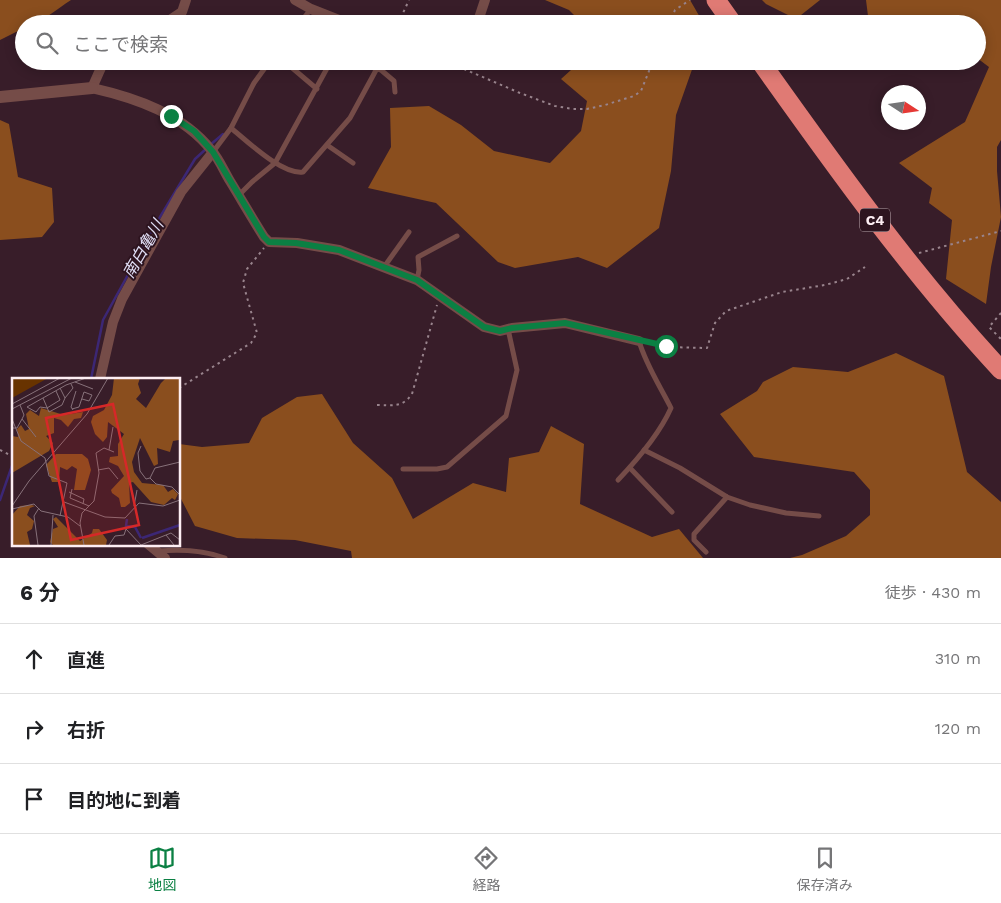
<!DOCTYPE html>
<html lang="ja">
<meta charset="utf-8">
<style>
body{margin:0;font-family:"Work Sans","Noto Sans JP",sans-serif;background:#f2f2f2;color:#202124}
.compass{position:absolute;left:881px;top:85px;width:45px;height:45px;border-radius:50%;background:#fff;box-shadow:0 2px 12px #0003;rotate:102deg}
.stop{position:absolute;width:15px;height:15px;margin:-11px;border:4px solid #0b8043;border-radius:50%;background:#fff}
.stop.end{background:#0b8043;border-color:#fff;box-shadow:0 1px 5px #0008}
.list{margin:0;padding:0;list-style:none}
h2{display:flex;justify-content:space-between;align-items:center;height:65px;margin:0;padding:0 20px;font-size:21px}
h2 small{font-size:16px;font-weight:400;color:#757577}
.list li{display:grid;grid-template-columns:32px 1fr auto;gap:15px;align-items:center;box-sizing:border-box;height:70px;padding:0 20px;border-top:1px solid #e0e0e0}
.list b{display:block;font-size:19px;white-space:nowrap}
.list em{font-size:16px;font-style:normal;color:#757577}
.icon{flex:none;width:28px;height:28px;fill:none;stroke:currentColor;stroke-width:2;stroke-linecap:round;stroke-linejoin:round}
.map{position:relative;flex:none;width:1001px;height:558px;overflow:hidden}
.search{position:absolute;background:#fff;box-shadow:0 2px 12px #0003;left:15px;right:15px;top:15px;height:55px;display:flex;align-items:center;gap:12px;box-sizing:border-box;padding:0 18px;border-radius:28px;color:#757577;font-size:19px}
.sheet{height:275px;background:#fff}
nav{display:flex;justify-content:space-around;align-items:center;box-sizing:border-box;height:70px;border-top:1px solid #e0e0e0;background:#fff;font-size:14px;color:#757577}
nav a{display:grid;justify-items:center;gap:2px}
nav .on{color:#0b8043}
.map>svg:first-child{display:block}
</style>
<div class="map">
<svg width="1001" height="558" viewBox="0 0 1001 558">
<rect width="100%" height="100%" fill="#381d29"/>
<g fill="#8a4e1e">
<path d="M 0,0 L 71,0 C 57,9 41,24 24,24 L 24,28 L 0,40 Z"/>
<polygon points="545,0 690,0 701,19 701,24 583,24 569,10"/>
<polygon points="762,0 820,0 796,19 766,4"/>
<polygon points="866,0 1001,0 1001,140 997,147 997,171 1001,217 991,267 986,304 946,279 952,220 929,203 932,188 899,163 965,122 989,67 977,58 977,24 869,24"/>
<polygon points="581,61 695,61 676,115 671,171 659,228 607,268 578,257 515,268 498,262 436,203 368,188 391,147 390,108 429,106 461,125 494,151 550,163 581,131 587,101 561,79"/>
<polygon points="0,120 9,124 18,177 52,188 54,222 42,237 0,240"/>
<polygon points="896,353 944,376 967,472 1001,502 1001,558 790,558 802,555 846,536 870,515 870,490 854,472 754,457 720,414 757,391 763,382 793,367 848,372"/>
<polygon points="322,394 353,443 392,478 413,519 473,483 506,492 509,458 539,452 551,426 584,444 580,504 652,537 679,529 703,558 352,558 351,551 295,540 237,538 195,526 179,495 179,444 202,447 249,443 262,418 297,397"/>
</g>
<g fill="none" stroke-linecap="round" stroke-linejoin="round">
<g stroke="#3c2775" stroke-width="2.5">
<polyline points="210,145 223,134"/>
<polyline points="91,379 103,320 160,217 195,159 206,149"/>
<polyline points="0,500 14,460"/>
</g>
<g stroke="#99848d" stroke-width="2" stroke-dasharray="2.5 4" stroke-linecap="butt">
<polyline points="398,24 409,0"/>
<polyline points="669,24 675,10 690,0"/>
<polyline points="464,69 520,93 555,106 573,109 587,109 605,105 634,96 641,91 653,61"/>
<polyline points="919,253 1001,231"/>
<polyline points="1001,313 989,327 1001,339"/>
<polyline points="648,343 666,347 707,348 715,323 726,311 782,292 825,285 847,279 865,267"/>
<polyline points="179,388 251,343 257,333 243,283 247,269 264,248"/>
<path d="M 377,405 C 393,405 402,408 412,394 L 437,305"/>
<polyline points="0,450 14,457"/>
</g>
<g stroke="#754c48" stroke-width="5">
<polyline points="299,24 311,9"/>
<polyline points="284,61 317,89"/>
<polyline points="351,61 381,70 394,81 395,92"/>
<path d="M 231,128 C 247,141 282,175 303,172 L 350,118 L 381,61"/>
<polyline points="327,145 353,163"/>
<polyline points="213,152 231,128 254,83 270,61"/>
<polyline points="239,195 252,182 275,163 331,61"/>
<polyline points="384,267 409,232"/>
<polyline points="417,280 419,270 418,257 457,236"/>
<polyline points="644,450 680,468 727,497 750,505 786,513 819,516"/>
<polyline points="630,468 672,512"/>
<polyline points="403,469 437,469 447,467 506,416 517,370 508,329"/>
<path d="M 618,480 C 638,459 659,435 671,408 C 660,386 646,365 639,341"/>
<path d="M 159,551 C 182,549 203,550 225,558"/>
<polyline points="706,552 694,540 694,534 727,497"/>
</g>
<g stroke="#754c48" stroke-width="10">
<polyline points="295,0 311,9 349,24"/>
<polyline points="164,24 182,12 186,0"/>
<polyline points="477,24 485,0"/>
<path d="M 104,61 L 92,88 C 136,98 183,114 212,151 C 219,159 224,171 230,181 C 241,199 252,218 264,237 L 269,242 L 297,243 L 339,250 L 417,280 L 484,327 L 500,331 L 512,328 L 565,323 L 639,341"/>
<polyline points="445,61 457,63 460,61"/>
<polyline points="100,379 113,322 122,299 181,192 213,152"/>
<polyline points="148,544 165,558"/>
</g>
<polyline stroke="#754c48" stroke-width="12" points="0,97 92,88"/>
<g stroke="#e07a74" stroke-width="19">
<polyline points="716,0 733,24"/>
<path d="M 760,61 C 836,168 912,274 1001,370"/>
</g>
</g>
<g fill="none" stroke-linecap="round" stroke-linejoin="round">
<polyline stroke="#0b8043" stroke-width="6" points="171,116 194,131 213,152 264,237 269,242 296,243 339,250 417,280 484,327 500,331 512,328 565,323 666,346"/>
</g>
<g text-anchor="middle" dominant-baseline="central" stroke-width="4" stroke-linejoin="round" paint-order="stroke">
<rect fill="#2d141f" stroke="#bfadb3" stroke-width="1" x="860" y="208.5" width="30" height="23" rx="4"/>
<g font-size="14" font-weight="bold" fill="#fdeef3">
<text x="875" y="220">C4</text>
</g>
<g font-size="16" font-style="italic" fill="#e0def5" stroke="#2d141f">
<text transform="translate(143 249) rotate(-60)">南白亀川</text>
</g>
</g>
<g transform="translate(12 378)">
<rect width="168" height="168" fill="#381d29"/>
<path d="M 0,0 L 36,0 L 0,20 Z" fill="#683300"/>
<path d="M 102,0 L 128,0 L 126,6 L 129,15 L 124,21 L 134,30 L 149,5 L 154,0 L 167,0 L 167,62 L 161,63 L 158,74 L 145,70 L 146,86 L 142,88 L 128,60 L 120,84 L 122,94 L 130,105 L 151,107 L 156,114 L 161,111 L 166,116 L 163,122 L 160,120 L 152,127 L 139,124 L 121,104 L 117,105 L 118,125 L 113,129 L 109,129 L 107,120 L 100,115 L 99,112 L 112,98 L 106,88 L 97,84 L 98,79 L 106,78 L 106,66 L 112,56 L 96,44 L 95,59 L 91,64 L 83,56 L 79,44 L 81,38 L 92,32 L 100,17 ZM 29,30 L 52,37 L 71,34 L 69,40 L 62,41 L 56,49 L 49,42 L 42,40 L 42,55 L 34,58 L 41,65 L 37,73 L 0,95 L 0,58 L 6,59 L 5,51 L 9,47 L 13,53 L 17,51 L 14,36 L 18,32 L 27,38 ZM 44,76 L 70,76 L 76,81 L 79,92 L 73,112 L 62,112 L 65,91 L 60,88 L 55,92 L 48,89 L 47,104 L 40,104 L 34,87 ZM 19,127 L 23,128 L 18,130 L 15,137 L 22,143 L 20,151 L 15,154 L 18,167 L 0,167 L 0,137 L 8,128 ZM 44,139 L 68,163 L 80,155 L 81,151 L 87,151 L 95,162 L 94,167 L 41,167 L 38,164 L 41,151 L 46,149 L 41,141 Z" fill="#8a4e1e"/>
<path fill="none" stroke="#3c2775" stroke-width="2.5" d="M 115,141 L 114,148 L 123,149 L 129,160M 130,160 L 168,147"/>
<path fill="none" stroke="#87717a" stroke-width="1" d="M 63,4 L 81,11M 31,20 L 37,34 L 50,27 L 53,20 L 48,10M 53,20 L 61,10 L 59,6M 0,26 L 48,0M 8,27 L 12,37 L 10,41M 35,30 L 28,29 L 24,34 L 15,29 L 54,7 L 74,0M 35,30 L 48,22 L 44,13M 0,31 L 60,0M 60,31 L 67,29 L 72,14 L 80,17 L 77,23 L 70,21M 61,32 L 59,29 L 64,13M 0,41 L 9,63 L 33,80 L 37,98 L 55,105 L 48,138M 0,50 L 5,50 L 10,41 L 24,59M 129,68 L 126,75 L 128,93 L 134,101 L 138,100M 97,72 L 101,49M 168,84 L 143,90 L 138,100 L 144,106 L 160,109 L 168,117M 86,92 L 97,90 L 106,101M 60,111 L 58,120 L 77,128M 57,114 L 72,121 L 71,126M 52,124 L 93,139 L 113,140 L 127,125 L 151,128 L 168,122M 0,128 L 17,103 L 75,36 L 96,0M 122,128 L 125,112M 0,131 L 22,126 L 29,133 L 56,139 L 68,148M 154,157 L 159,155 L 168,162M 26,167 L 22,138 L 27,130M 39,167 L 41,137M 72,167 L 68,145 L 70,135 L 82,123 L 87,95 L 84,75 L 92,70 L 102,74M 97,167 L 103,158 L 112,157 L 114,151 L 129,167M 129,167 L 154,157 L 162,167"/>
<path fill="#d62828" fill-opacity="0.15" stroke="#d62828" stroke-width="2.5" d="M 101,26 L 127,147 L 59,162 L 34,40 Z"/>
<rect width="168" height="168" fill="none" stroke="#fdeef3" stroke-width="2.5"/>
</g>
</svg>
<svg class="compass" viewBox="-18 -18 36 36"><path d="M0-13l5 13h-10z" fill="#e53935"/><path d="M0 13l5-13h-10z" fill="#757577"/></svg>
<div class="stop" style="left:666px;top:346px"></div>
<div class="stop end" style="left:171px;top:116px"></div>
<div class="search"><svg class="icon" aria-label="search" viewBox="0 0 24 24"><circle cx="10" cy="10" r="6"/><path d="M15 15l6 6"/></svg>ここで検索</div>
</div>
<section class="sheet">
<h2>6 分<small>徒歩 · 430 m</small></h2>
<ul class="list">
<li><svg class="icon" aria-label="ahead" viewBox="0 0 24 24"><path d="M12 20V5M6 11l6-6 6 6"/></svg><div><b>直進</b></div><em>310 m</em></li>
<li><svg class="icon" aria-label="right" viewBox="0 0 24 24"><path d="M7 20v-9h11M14 6l5 5-5 5"/></svg><div><b>右折</b></div><em>120 m</em></li>
<li><svg class="icon" aria-label="arrive" viewBox="0 0 24 24"><path d="M6 21V4h12l-3 4 3 4H6"/></svg><div><b>目的地に到着</b></div></li>
</ul>
</section>
<nav>
<a class="on"><svg class="icon" aria-label="map" viewBox="0 0 24 24"><path d="M3 6l6-2 6 2 6-2v14l-6 2-6-2-6 2zM9 4v14M15 6v14"/></svg>地図</a>
<a><svg class="icon" aria-label="directions" viewBox="0 0 24 24"><path d="M12 3l9 9-9 9-9-9zM9 14v-3h6M13 9l2 2-2 2"/></svg>経路</a>
<a><svg class="icon" aria-label="saved" viewBox="0 0 24 24"><path d="M7 4h10v16l-5-4-5 4z"/></svg>保存済み</a>
</nav>
